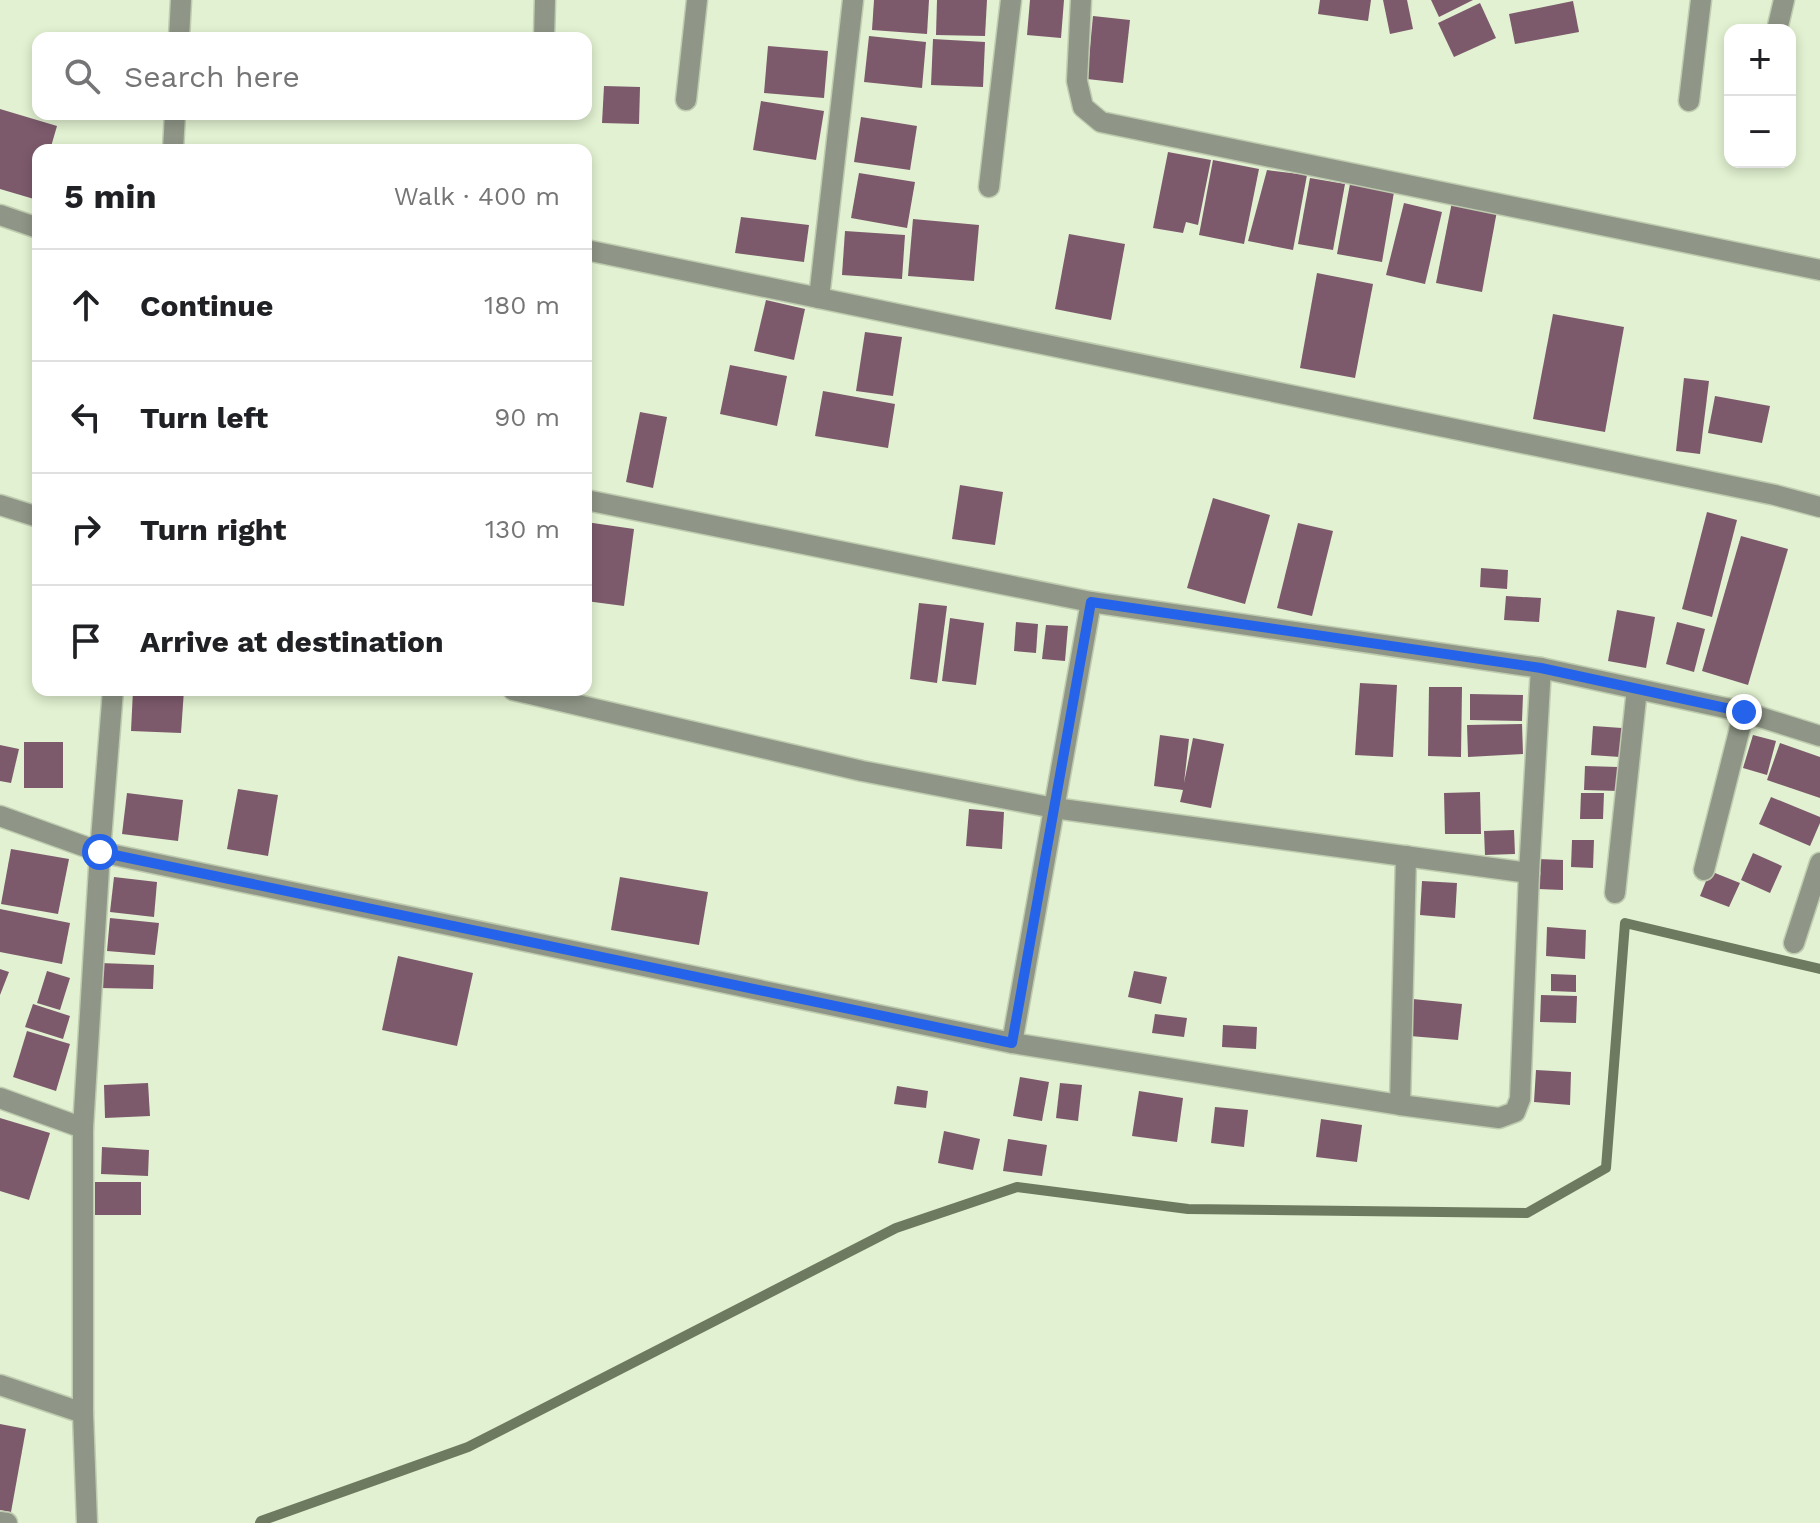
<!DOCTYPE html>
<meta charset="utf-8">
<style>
body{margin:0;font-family:"Work Sans",sans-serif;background:#f6f6f6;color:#202124}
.controls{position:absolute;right:24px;top:24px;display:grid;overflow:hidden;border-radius:16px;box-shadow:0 4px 12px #0003}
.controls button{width:72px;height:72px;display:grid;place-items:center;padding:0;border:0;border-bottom:2px solid #e0e0e0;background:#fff;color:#202124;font:40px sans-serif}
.stop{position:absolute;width:24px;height:24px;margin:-18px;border:6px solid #2563eb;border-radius:50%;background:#fff}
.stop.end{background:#2563eb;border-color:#fff;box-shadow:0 2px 8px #0008}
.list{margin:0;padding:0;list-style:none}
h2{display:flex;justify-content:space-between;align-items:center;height:104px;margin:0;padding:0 32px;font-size:34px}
h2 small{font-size:26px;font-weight:400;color:#757577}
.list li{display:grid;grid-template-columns:52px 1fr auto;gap:24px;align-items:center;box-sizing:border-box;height:112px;padding:0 32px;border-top:2px solid #e0e0e0}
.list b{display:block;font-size:30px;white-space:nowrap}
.list em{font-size:26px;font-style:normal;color:#757577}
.icon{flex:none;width:44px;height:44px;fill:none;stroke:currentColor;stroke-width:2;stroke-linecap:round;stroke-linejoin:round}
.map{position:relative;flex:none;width:1820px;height:1523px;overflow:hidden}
.search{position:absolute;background:#fff;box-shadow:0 4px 12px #0003;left:32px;top:32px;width:560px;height:88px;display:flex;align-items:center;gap:20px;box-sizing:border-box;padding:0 28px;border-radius:16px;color:#757577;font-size:30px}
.panel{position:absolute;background:#fff;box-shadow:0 4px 12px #0003;left:32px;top:144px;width:560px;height:552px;border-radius:16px}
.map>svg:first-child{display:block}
</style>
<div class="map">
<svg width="1820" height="1523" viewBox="0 0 1820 1523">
<rect width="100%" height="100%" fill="#e2f1d1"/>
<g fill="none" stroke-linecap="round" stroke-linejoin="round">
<polyline stroke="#6e7a5f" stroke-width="10" points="260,1523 261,1521 468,1447 896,1228 1017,1187 1188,1209 1527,1213 1606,1168 1625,923 1820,969"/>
</g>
<g fill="#7c5a6c">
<polygon points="874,0 929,0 927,34 872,30"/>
<polygon points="937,0 987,0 985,36 936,35"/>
<polygon points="1030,0 1064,0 1061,38 1027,35"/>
<polygon points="1320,0 1371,0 1368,21 1318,14"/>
<polygon points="1383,0 1407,0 1413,29 1390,34"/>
<polygon points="1431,0 1473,0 1439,17"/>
<polygon points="1573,1 1579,32 1515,44 1509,14"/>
<polygon points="1480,3 1496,38 1454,57 1438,23"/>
<polygon points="1093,16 1130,20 1123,83 1087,79"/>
<polygon points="869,36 926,42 922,88 864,82"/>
<polygon points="933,39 985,42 983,87 931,85"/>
<polygon points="768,46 828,51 824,98 764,93"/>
<polygon points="604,86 640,87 639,124 602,123"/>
<polygon points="761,101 824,111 816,160 753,150"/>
<polygon points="0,109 57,126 50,150 38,150 38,188 34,199 0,189"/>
<polygon points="861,117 917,126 910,170 854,162"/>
<polygon points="119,144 136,149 136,150 117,150"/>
<polygon points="1168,152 1211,160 1198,225 1186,222 1183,233 1153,228"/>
<polygon points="1213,160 1259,169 1244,244 1199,235"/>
<polygon points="1267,170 1307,175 1293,250 1248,241"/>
<polygon points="859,173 915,182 907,228 851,218"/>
<polygon points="1310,178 1345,184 1333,250 1298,244"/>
<polygon points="1350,184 1394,192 1382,262 1337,254"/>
<polygon points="1452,202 1497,211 1482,292 1436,283"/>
<polygon points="1404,203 1442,212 1425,284 1386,275"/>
<polygon points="741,217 809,225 804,262 735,253"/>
<polygon points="913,219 979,225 974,281 908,276"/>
<polygon points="845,231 905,235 902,279 842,275"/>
<polygon points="1069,234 1125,244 1111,320 1055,309"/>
<polygon points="1317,273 1373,284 1355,378 1300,368"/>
<polygon points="766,300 805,309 794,360 754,351"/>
<polygon points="1553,314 1624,327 1605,432 1533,419"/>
<polygon points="865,332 902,337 893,396 856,391"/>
<polygon points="730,365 787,376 777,426 720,414"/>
<polygon points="1684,378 1709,381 1700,454 1676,451"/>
<polygon points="823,391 895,404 888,448 815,436"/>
<polygon points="1715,396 1770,406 1762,443 1708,433"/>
<polygon points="640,412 667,417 653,488 626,482"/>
<polygon points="960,485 1003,492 995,545 952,539"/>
<polygon points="1213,498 1270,515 1245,604 1187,588"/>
<polygon points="1707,512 1737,520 1712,617 1682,609"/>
<polygon points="586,522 634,529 624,606 586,601"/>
<polygon points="1298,523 1333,531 1312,616 1277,608"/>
<polygon points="1741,536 1788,549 1748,685 1702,671"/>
<polygon points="1481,568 1508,570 1507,589 1480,587"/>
<polygon points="1506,596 1541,598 1539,622 1504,620"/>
<polygon points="919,603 947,606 937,683 910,679"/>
<polygon points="1617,610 1655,617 1646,668 1608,661"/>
<polygon points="950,618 984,623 976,685 942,681"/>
<polygon points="1016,622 1038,624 1036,653 1014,651"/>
<polygon points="1677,622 1705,629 1694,672 1666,664"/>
<polygon points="1046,625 1068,626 1065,661 1042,659"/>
<polygon points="1360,683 1397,685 1393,757 1355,755"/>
<polygon points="1429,687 1462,687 1461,757 1428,756"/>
<polygon points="133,690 184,690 181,733 131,731"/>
<polygon points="1470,694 1523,695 1522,721 1470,720"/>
<polygon points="1522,724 1523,754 1468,757 1467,725"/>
<polygon points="1593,726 1622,728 1620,757 1591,755"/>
<polygon points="1160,735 1189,739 1184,783 1193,738 1224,744 1211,808 1180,802 1183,790 1154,786"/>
<polygon points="1753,735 1776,741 1767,775 1743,768"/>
<rect x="24" y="742" width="39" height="46"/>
<polygon points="1780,743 1820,757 1820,798 1767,780"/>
<polygon points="0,745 19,749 11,783 0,781"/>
<polygon points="1585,766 1618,767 1618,791 1584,790"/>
<polygon points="238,789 278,795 268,856 227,849"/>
<polygon points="1480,792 1481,834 1445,834 1444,793"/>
<polygon points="127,793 183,800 178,841 122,834"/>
<polygon points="1581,793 1604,793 1603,819 1580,819"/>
<polygon points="1771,797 1820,817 1820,823 1810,846 1759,824"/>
<polygon points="969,809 1004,812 1002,849 966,846"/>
<polygon points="1514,830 1515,854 1485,855 1484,831"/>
<polygon points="1572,840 1594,840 1593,868 1571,867"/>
<polygon points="11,849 69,859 58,914 1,904"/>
<polygon points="1753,853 1782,866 1770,893 1741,880"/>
<polygon points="1538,859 1563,860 1563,890 1538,889"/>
<polygon points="1710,871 1740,883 1729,907 1700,896"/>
<polygon points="114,877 157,882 154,917 110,912"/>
<polygon points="620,877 708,892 699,945 611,930"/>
<polygon points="1422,881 1457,883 1455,918 1420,915"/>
<polygon points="0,909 70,923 62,964 0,952"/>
<polygon points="110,918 159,923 155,955 107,951"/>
<polygon points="1547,927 1586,930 1585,959 1546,956"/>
<polygon points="398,956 473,973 457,1046 382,1030"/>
<polygon points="100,963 154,965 153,989 99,988"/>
<polygon points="0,969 9,972 0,995"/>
<polygon points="47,971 70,978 60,1010 37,1003"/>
<polygon points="1134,971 1167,977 1161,1004 1128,997"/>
<polygon points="1551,974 1576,975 1576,992 1551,991"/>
<polygon points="1541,995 1577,996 1576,1023 1540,1022"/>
<polygon points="1413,999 1462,1004 1458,1040 1410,1036"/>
<polygon points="33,1004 70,1016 63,1039 25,1027"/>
<polygon points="1155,1014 1187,1018 1184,1037 1152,1033"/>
<polygon points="1223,1025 1257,1027 1256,1049 1222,1047"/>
<polygon points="27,1031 70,1044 56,1091 13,1077"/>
<polygon points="1536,1070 1571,1072 1570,1105 1534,1102"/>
<polygon points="1020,1077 1049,1082 1042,1121 1013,1116"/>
<polygon points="148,1083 150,1116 105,1118 104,1085"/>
<polygon points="1060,1083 1082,1085 1078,1121 1056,1118"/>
<polygon points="897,1086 928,1091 926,1108 894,1104"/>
<polygon points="1139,1091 1183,1098 1177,1142 1132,1136"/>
<polygon points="1215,1107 1248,1110 1244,1147 1211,1143"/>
<polygon points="0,1118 50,1133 29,1200 0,1191"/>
<polygon points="1321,1119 1362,1125 1357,1162 1316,1157"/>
<polygon points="944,1131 980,1139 973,1170 938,1163"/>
<polygon points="1008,1139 1047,1145 1042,1176 1003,1171"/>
<polygon points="102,1147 149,1150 148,1176 101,1174"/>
<rect x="95" y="1182" width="46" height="33"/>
<polygon points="0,1424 26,1429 11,1512 0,1510"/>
</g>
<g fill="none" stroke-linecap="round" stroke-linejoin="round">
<defs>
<g id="minor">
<polyline points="1081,0 1077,81 1083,107 1101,122 1820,270"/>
<polyline points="1777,30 1784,0"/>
<polyline points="179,38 181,0"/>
<polyline points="544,38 545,0"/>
<polyline points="686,100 697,0"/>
<polyline points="1689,101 1701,0"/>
<polyline points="173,150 175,114"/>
<polyline points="989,187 1011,0"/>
<polyline points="0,215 38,228"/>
<polyline points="586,250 1775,495 1820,507"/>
<polyline points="819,298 853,0"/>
<polyline points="0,505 38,517"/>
<polyline points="1541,668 1744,712 1820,736"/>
<polyline points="513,690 862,771 1054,808 1529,873"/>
<polyline points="0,816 100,852 1012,1043 1400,1105 1499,1118 1515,1112 1520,1099 1529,873 1541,668 1091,602 586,500"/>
<polyline points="1704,870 1744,712"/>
<polyline points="1615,893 1637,689"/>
<polyline points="1794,943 1820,863"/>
<polyline points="1012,1043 1091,602"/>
<polyline points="0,1098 83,1128"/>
<polyline points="1400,1105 1406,856"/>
<polyline points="0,1385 83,1413"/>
<polyline points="0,1522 7,1523"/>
<polyline points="87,1523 83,1413 83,1128 100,852 113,690"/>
</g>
</defs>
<use href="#minor" stroke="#bfccaf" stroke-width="23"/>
<use href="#minor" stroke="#8f9687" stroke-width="20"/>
</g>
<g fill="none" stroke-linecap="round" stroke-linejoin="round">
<polyline stroke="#2563eb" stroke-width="10" points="100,852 1012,1043 1091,602 1541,668 1744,712"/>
</g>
</svg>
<div class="controls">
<button>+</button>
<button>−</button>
</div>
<div class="stop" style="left:100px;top:852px"></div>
<div class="stop end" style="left:1744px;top:712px"></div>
<div class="search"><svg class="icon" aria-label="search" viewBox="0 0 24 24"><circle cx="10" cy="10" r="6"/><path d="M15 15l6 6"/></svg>Search here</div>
<section class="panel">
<h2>5 min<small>Walk · 400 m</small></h2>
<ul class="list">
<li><svg class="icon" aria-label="ahead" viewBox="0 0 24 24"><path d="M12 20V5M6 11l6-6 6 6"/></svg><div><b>Continue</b></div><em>180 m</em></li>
<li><svg class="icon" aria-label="left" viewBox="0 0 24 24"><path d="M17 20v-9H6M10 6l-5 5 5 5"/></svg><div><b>Turn left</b></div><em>90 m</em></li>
<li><svg class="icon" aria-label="right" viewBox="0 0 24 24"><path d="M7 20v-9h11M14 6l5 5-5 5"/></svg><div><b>Turn right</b></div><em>130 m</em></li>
<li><svg class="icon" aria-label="arrive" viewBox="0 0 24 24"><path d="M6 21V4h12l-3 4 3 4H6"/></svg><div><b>Arrive at destination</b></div></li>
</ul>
</section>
</div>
